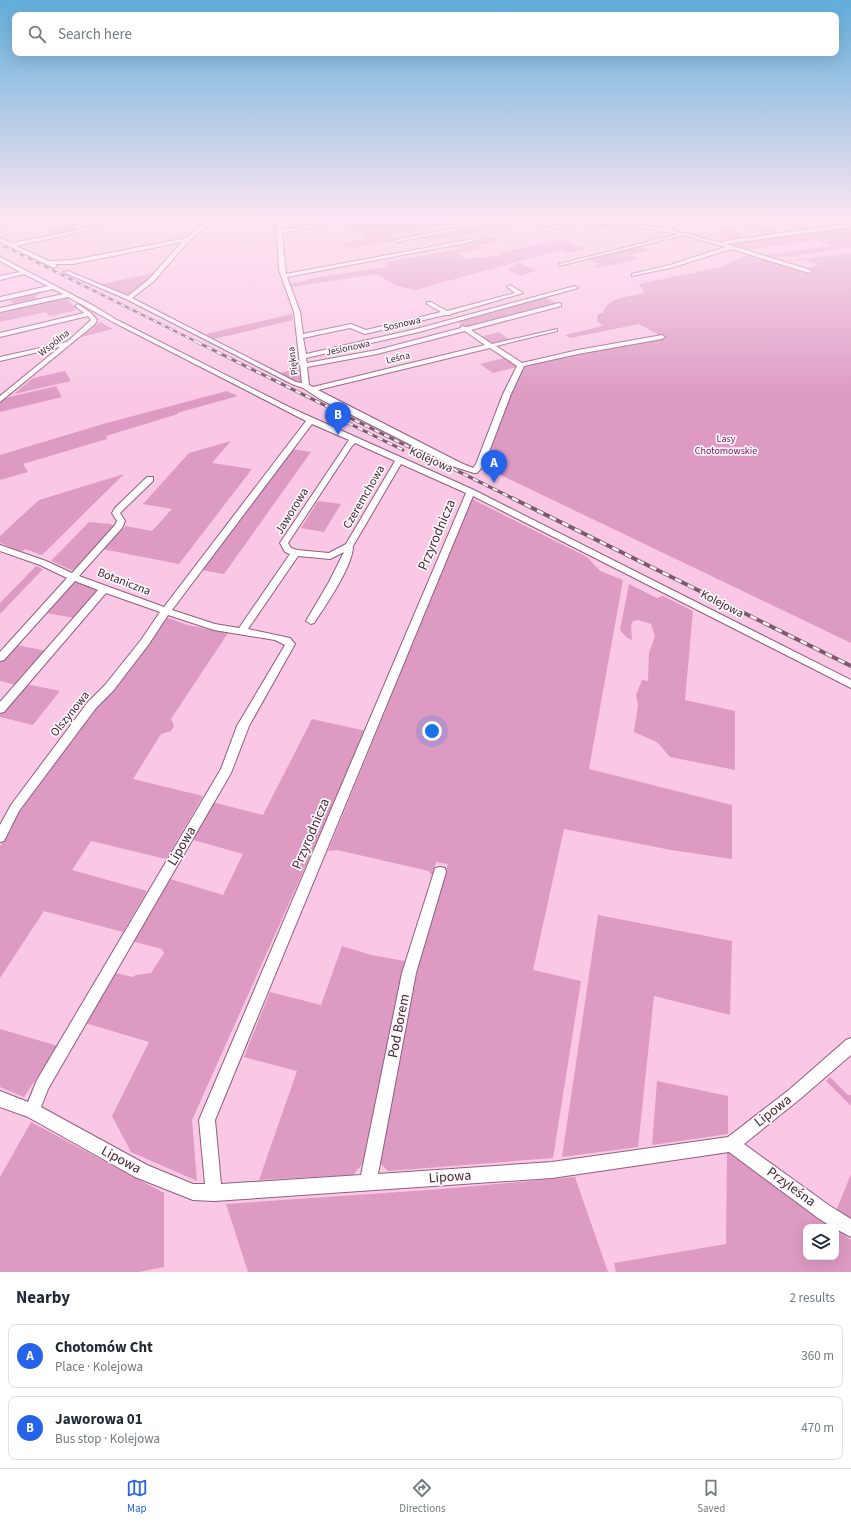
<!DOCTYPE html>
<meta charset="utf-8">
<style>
body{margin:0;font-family:"Source Sans 3",sans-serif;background:#f2f2f3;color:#1f2937}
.controls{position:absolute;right:12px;bottom:12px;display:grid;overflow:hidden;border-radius:8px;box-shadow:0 4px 16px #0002}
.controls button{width:36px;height:36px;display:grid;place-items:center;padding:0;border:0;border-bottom:1px solid #e0e1e3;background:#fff;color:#1f2937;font:20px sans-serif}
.you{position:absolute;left:432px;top:731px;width:14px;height:14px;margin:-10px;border:3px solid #fff;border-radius:50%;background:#1a73e8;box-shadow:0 0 0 6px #1a73e833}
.badge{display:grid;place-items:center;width:26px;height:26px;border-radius:50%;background:#2563eb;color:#fff;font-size:13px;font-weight:700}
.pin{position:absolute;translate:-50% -33px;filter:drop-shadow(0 1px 2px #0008)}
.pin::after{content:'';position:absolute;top:21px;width:14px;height:12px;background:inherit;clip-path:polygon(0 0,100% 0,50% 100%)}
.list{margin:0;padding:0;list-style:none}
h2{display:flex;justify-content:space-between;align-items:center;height:52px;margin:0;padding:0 16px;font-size:17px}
h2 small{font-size:13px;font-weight:400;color:#747a83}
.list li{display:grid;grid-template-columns:26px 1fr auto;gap:12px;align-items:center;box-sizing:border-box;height:64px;margin:0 8px 8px;padding:0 8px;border:1px solid #e0e1e3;border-radius:8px}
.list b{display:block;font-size:15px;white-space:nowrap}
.list p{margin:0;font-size:13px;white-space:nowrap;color:#747a83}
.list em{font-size:13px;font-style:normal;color:#747a83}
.icon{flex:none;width:22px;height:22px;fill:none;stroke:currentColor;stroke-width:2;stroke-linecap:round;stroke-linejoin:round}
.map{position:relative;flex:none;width:851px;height:1272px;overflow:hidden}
.search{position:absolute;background:#fff;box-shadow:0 4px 16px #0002;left:12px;right:12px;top:12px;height:44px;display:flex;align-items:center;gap:10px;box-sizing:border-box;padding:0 14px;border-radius:8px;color:#747a83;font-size:15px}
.sheet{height:196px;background:#fff}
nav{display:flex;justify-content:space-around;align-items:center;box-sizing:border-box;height:56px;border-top:1px solid #e0e1e3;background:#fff;font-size:11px;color:#747a83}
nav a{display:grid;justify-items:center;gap:2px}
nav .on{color:#2563eb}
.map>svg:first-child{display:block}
</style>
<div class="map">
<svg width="851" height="1272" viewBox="0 0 851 1272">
<rect width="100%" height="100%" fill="#fac8e5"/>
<g fill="#dd9ac3">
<polygon points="354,220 476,220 389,235 396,240 349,249 341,243 365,239 344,222"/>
<polygon points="516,221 520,224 430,241 426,238"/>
<polygon points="601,222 622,224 593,231 582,226"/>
<polygon points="70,223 80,230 55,235 45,228"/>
<polygon points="762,225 777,233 766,234 742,227"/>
<path d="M 851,226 L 851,247 C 831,250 783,261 765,255 L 830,246 L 818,240 L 749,250 L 726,243 Z"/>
<polygon points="731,229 746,237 730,240 715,231"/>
<polygon points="494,237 500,241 479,245 483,248 458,253 466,259 502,255 502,253 504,252 562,239 576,247 579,246 585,249 568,253 560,250 415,290 398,286 375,274 293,287 290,287 289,284 307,281 309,279 314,278 385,267 386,262 457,249 452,245"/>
<polygon points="640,246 650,250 631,255 639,259 598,268 594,266 600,264 586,259"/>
<path d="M 751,253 L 805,270 L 819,265 L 804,260 L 785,261 L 851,253 L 851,643 L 482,466 L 519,372 L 524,366 L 661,336 L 639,324 L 570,338 L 565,335 L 603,326 L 597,321 L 598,314 L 603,313 C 606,297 632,296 645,293 L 639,284 L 721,267 Z"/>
<polygon points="519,262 536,271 520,276 508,270"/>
<path d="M 157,272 C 149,279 136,296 123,294 C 116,292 109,287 102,284 Z"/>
<polygon points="45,292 35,296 37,298 41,298 0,307 16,303 13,304 10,300 0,302"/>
<polygon points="66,297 77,310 50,316 46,312 0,322 0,313 11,310 9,309 22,308"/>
<polygon points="545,297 559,305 467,328 457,321"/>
<polygon points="292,314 293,320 214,339 206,334"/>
<polygon points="100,322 113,329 81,337"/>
<polygon points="499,332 510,340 492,344 479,337"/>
<polygon points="508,357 518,364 517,367 493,373 480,364"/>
<path d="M 301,368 L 302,372 L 293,373 L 293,375 L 302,375 L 303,382 C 294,383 287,377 280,373 Z"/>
<polygon points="65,371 71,381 14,394 33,378"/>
<polygon points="56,386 62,397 0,412 0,402 5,398"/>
<polygon points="227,391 238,396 177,413 178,414 106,436 107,439 23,464 28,472 0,480 0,455 103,424"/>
<polygon points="231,441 212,463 252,469 179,564 102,549 126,526 152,531 172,509 143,504 189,453"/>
<polygon points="292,449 311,452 224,574 201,570"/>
<polygon points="124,474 42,555 25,549 22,552 0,543 0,536 39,500"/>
<polygon points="472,499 587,557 600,571 623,580 589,769 732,805 732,859 671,850 564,829 533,970 581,981 553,1158 388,1171 380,1163 422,945 448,864 436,862 432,876 429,871 337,850 328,851"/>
<polygon points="318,501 341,504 324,532 301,528"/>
<polygon points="89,522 111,524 114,527 77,569 71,570 51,561"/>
<polygon points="36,566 43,569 0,614 0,603"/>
<polygon points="77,582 98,591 75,618 46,613 73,583"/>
<polygon points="629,584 657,598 663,596 693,611 685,700 735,711 735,770 670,757 657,742 634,732 638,705 636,695 642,680 648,681 649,653 655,636 651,624 638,620 633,621 631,626 632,640 626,637 620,630"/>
<polygon points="169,618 187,625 228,633 171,719 174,726 171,731 161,734 133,779 203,796 166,859 91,841 72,870 147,891 123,932 44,911 0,978 0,846 10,832 20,806 164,619"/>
<polygon points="17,645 47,651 17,685 0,681 0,663"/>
<polygon points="26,684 60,691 33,725 0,717 0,715"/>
<polygon points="312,719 366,731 192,1120 197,1181 131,1152 112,1116 149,1042 85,1023 113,972 132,977 136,975 151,973 164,953 162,949 131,941 167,878 223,895 243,854 190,839 212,802 263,815"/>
<polygon points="598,915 732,941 730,1015 654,996 638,1147 562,1157"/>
<polygon points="342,946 371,955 405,961 385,1069 363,1163 353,1175 259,1180 297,1071 244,1057 270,992 321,1005"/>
<polygon points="0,1029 58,1046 24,1097 0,1087"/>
<polygon points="830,1077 848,1095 851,1095 851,1106 826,1081"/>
<polygon points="657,1081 728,1096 728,1134 652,1145"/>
<polygon points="31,1122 164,1193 164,1267 139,1272 0,1272 0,1177"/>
<polygon points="727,1151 833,1227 806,1227 806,1257 836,1257 836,1229 851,1240 851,1272 616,1272 614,1263 726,1244"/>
<polygon points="851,1174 851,1221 836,1211"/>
<polygon points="575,1177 608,1272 248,1272 226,1204 442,1189"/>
</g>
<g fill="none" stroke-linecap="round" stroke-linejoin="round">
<defs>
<g id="minor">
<polygon points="13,220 24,220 0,226 0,222"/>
<path d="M 65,220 L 71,220 L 84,229 L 101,225 L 104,227 L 16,246 L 49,261 L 73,260 L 186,238 L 208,220 L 214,220 L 187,243 L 154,281 L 132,298 L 296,382 L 302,383 L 294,312 L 279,270 L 276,220 L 282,220 L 282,230 L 341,220 L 354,220 L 282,233 L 286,274 L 473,239 L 476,241 L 287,277 L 300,312 L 303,334 L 351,324 L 366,330 L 441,312 L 427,304 L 427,302 L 431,302 L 447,311 L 515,293 L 507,287 L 510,285 L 523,293 L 451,314 L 450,315 L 445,315 L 365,334 L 350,328 L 303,338 L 306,354 L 416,329 L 575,286 L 578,288 L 419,332 L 306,358 L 307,363 L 377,350 L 461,328 L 461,326 L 467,327 L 559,303 L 561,304 L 561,306 L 471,330 L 492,344 L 557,329 L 557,331 L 496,346 L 522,363 L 578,350 L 662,335 L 665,337 L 662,339 L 578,354 L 524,366 L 511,394 L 484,465 L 477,473 L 474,473 L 455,467 L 320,399 L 303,388 L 292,384 L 126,299 L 63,272 L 68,271 L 128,296 L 149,279 L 182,242 L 73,264 L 55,264 L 57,266 L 54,268 L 0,242 L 0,238 L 12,243 L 79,230 ZM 465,331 L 485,345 L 313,387 L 309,385 L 307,367 L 377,354 ZM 490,348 L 517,366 L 503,394 L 476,464 L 473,468 L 461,463 L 318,390 Z"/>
<polygon points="498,220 510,220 397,242 394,240"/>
<polygon points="579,220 589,220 545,231 542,229"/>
<polygon points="594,220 609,220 666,229 674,220 680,220 671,230 722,243 725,241 851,223 851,227 726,244 811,270 812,271 809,273 731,249 674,267 632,276 632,274 670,265 725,247 684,235 559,266 559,264 679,234"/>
<path d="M 0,257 L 94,306 L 117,320 L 291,408 L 474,490 L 851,680 L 851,688 L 473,496 L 215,1120 L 221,1184 L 361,1175 L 402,973 L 434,872 L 435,868 L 440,867 L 445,868 L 446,872 L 416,973 L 378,1174 L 552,1162 L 728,1137 L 790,1089 L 846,1040 L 851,1038 L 851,1055 L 800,1099 L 744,1144 L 830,1206 L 851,1219 L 851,1237 L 836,1229 L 836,1227 L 832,1227 L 818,1218 L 729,1152 L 552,1178 L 214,1201 L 193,1200 L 135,1177 L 28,1117 L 0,1107 L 0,1091 L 28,1102 L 37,1080 L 221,769 L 237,726 L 285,645 L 275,640 L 214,630 L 168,615 L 149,644 L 113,691 L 96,708 L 19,811 L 4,841 L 0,842 L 0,825 L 11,805 L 88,702 L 105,685 L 141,640 L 160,612 L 106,593 L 4,712 L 0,713 L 0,702 L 98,590 L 75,581 L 4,660 L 0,661 L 0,652 L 67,578 L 40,565 L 0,551 L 0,545 L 46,561 L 72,573 L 115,525 L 117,521 L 112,513 L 115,508 L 147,477 L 153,477 L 153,481 L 120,513 L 125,521 L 122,528 L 79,576 L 164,607 L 306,421 L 113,322 L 68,297 L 0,312 L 0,308 L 63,294 L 53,289 L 0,301 L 0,297 L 48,286 L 24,274 L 0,280 L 0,276 L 20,272 L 0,261 ZM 312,424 L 349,440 L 280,543 L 285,552 L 290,554 L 239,628 L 215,624 L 172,610 ZM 355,443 L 395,461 L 346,544 L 329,553 L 297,550 L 291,548 L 288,543 L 352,446 ZM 401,464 L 466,493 L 199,1120 L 205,1184 L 193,1184 L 147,1165 L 41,1107 L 48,1089 L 231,773 L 249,726 L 295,644 L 290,638 L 248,629 L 298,556 L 330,559 L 344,552 L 329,582 L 306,621 L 311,624 L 314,623 C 326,605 353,566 353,546 Z"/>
<polygon points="78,304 91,313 97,320 95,324 0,402 0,396 60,347 0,361 0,357 67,342 91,320 88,316 0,337 0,333 84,313 75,306"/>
</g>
</defs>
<use href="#minor" stroke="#925c7e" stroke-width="2"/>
<use href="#minor" fill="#fff" fill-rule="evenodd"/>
<defs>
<polyline id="rail-far2" points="0,244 199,343"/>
<g id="rail-far1">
<polyline points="197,342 514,499"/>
<polyline points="338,418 403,450"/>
</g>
<polyline id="rail" points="512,498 851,666"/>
</defs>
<use href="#rail-far2" stroke="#7a5b6e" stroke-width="2.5"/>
<use href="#rail-far1" stroke="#7a5b6e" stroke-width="3"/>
<use href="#rail" stroke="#7a5b6e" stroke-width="4"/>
<use href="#rail-far2" stroke="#fef8fb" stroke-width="1.5" stroke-dasharray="4.5" stroke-linecap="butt"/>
<use href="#rail-far1" stroke="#fef8fb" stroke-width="2" stroke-dasharray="5.5" stroke-linecap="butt"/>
<use href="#rail" stroke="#fef8fb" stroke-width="2.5" stroke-dasharray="7" stroke-linecap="butt"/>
</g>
<linearGradient id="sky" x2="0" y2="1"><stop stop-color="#61adda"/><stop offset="0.55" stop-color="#fde6f3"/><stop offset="1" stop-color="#fde6f3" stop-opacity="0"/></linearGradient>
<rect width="851" height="398" fill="url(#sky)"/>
<g text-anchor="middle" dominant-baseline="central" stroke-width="3.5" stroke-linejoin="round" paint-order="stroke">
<g font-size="10" fill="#3f2836" stroke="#fef8fb">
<text transform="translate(402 324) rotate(-13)">Sosnowa</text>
<text transform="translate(54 343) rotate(-39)">Wspólna</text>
<text transform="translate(348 348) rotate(-12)">Jesionowa</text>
<text transform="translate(398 358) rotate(-14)">Leśna</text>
<text transform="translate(293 361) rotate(-97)">Piękna</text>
</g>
<g font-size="10" fill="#7e0c60" stroke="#fef8fb">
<text x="726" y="439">Lasy<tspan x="726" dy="12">Chotomowskie</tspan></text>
</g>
<g font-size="12" fill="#3f2836" stroke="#fef8fb">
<text transform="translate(431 460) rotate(24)">Kolejowa</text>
<text transform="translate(364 497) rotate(-60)">Czeremchowa</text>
<text transform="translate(292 511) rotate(-58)">Jaworowa</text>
<text transform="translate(124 582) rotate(21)">Botaniczna</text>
<text transform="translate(722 604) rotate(27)">Kolejowa</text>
<text transform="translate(70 714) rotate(-51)">Olszynowa</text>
</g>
<g font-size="14" fill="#3f2836" stroke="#fef8fb">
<text transform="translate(437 535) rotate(-67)">Przyrodnicza</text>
<text transform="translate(311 834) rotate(-67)">Przyrodnicza</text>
<text transform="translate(182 846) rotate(-60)">Lipowa</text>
<text transform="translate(399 1026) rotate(-79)">Pod Borem</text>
<text transform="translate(773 1111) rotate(-38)">Lipowa</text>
<text transform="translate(121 1160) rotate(28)">Lipowa</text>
<text transform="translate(450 1177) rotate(-4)">Lipowa</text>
<text transform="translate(791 1187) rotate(36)">Przyleśna</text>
</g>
</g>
</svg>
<div class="controls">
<button><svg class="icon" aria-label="layers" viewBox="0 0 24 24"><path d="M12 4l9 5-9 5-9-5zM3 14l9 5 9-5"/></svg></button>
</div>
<div class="you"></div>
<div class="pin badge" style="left:494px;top:483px">A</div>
<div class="pin badge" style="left:338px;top:435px">B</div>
<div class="search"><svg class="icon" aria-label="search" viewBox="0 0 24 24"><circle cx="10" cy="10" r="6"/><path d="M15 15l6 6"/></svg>Search here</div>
</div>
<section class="sheet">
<h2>Nearby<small>2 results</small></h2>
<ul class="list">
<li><span class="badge">A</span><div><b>Chotomów Cht</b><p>Place · Kolejowa</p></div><em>360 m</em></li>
<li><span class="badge">B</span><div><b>Jaworowa 01</b><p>Bus stop · Kolejowa</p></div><em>470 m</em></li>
</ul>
</section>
<nav>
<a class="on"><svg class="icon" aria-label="map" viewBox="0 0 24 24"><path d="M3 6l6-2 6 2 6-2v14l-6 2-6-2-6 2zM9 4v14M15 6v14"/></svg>Map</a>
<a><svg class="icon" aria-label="directions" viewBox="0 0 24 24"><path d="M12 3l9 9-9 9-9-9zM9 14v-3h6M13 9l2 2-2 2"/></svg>Directions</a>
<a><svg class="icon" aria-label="saved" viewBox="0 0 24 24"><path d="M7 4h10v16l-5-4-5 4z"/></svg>Saved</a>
</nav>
